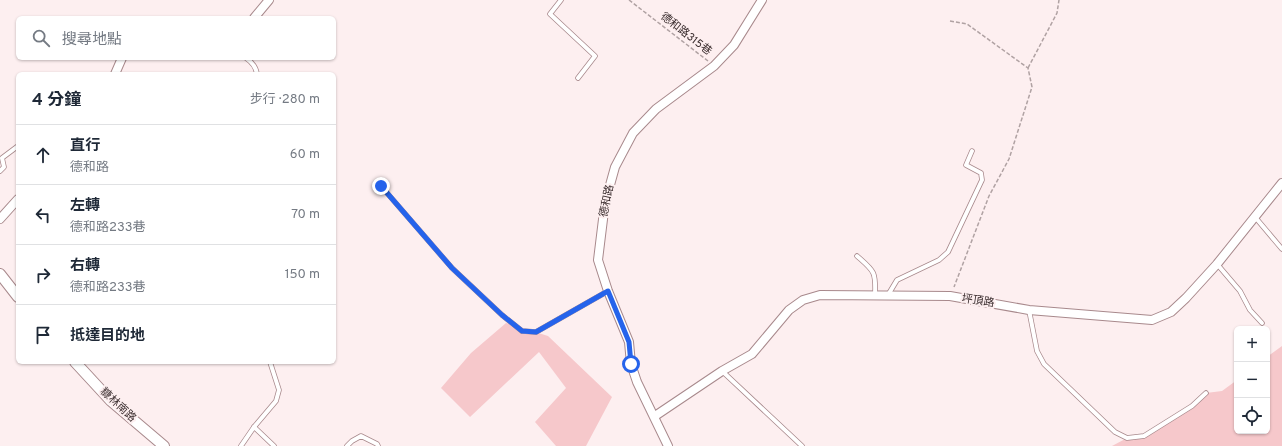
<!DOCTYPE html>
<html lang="zh-TW">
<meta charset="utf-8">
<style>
body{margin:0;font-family:Overpass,"Noto Sans TC",sans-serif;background:#f2f2f3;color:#1f2937}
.controls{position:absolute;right:12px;bottom:12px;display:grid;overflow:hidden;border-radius:6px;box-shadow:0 1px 3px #0004}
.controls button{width:36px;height:36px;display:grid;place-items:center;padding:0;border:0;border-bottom:1px solid #e0e1e3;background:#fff;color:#1f2937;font:20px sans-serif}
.stop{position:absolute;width:12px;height:12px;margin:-9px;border:3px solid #2563eb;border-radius:50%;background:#fff}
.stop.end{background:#2563eb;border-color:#fff;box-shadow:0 1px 4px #0008}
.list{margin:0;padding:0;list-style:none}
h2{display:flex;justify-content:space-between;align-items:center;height:52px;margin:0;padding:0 16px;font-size:17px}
h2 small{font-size:13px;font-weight:400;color:#747a83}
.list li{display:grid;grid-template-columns:26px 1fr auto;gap:12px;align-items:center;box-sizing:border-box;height:60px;padding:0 16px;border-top:1px solid #e0e1e3}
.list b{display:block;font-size:15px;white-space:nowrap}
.list p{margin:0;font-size:13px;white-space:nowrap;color:#747a83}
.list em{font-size:13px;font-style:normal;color:#747a83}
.icon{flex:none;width:22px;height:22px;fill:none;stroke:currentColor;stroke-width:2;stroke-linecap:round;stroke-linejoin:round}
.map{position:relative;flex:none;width:1282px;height:446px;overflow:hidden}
.search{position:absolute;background:#fff;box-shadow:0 1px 3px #0004;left:16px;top:16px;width:320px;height:44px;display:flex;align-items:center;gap:10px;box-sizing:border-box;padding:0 14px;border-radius:6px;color:#747a83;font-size:15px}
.panel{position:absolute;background:#fff;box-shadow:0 1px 3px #0004;left:16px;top:72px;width:320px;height:292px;border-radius:6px}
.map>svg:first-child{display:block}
</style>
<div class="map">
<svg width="1282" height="446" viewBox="0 0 1282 446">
<rect width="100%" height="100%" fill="#fdeff0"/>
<g fill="#f6c8cb">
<polygon points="506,323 548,336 612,397 586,446 556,446 535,422 566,388 539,352 470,417 441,388 471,353"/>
<polygon points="1282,346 1282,446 1112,446 1127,438 1144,436 1192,406 1206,393 1222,391 1237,380 1237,431 1267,431 1267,357"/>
</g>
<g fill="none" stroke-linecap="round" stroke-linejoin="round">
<defs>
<g id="service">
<polyline points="561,0 550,14 595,56 578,78"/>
<path d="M 246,58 C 252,62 256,67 257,74"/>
<polyline points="0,171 4,167 2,158 18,146"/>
<polyline points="381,186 452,268 502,315 522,331 536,332 608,291"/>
<polyline points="1255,217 1282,249"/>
<path d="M 857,256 C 874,271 876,271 875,295"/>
<polyline points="1217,264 1240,291 1250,310 1262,323"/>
<polyline points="888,295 897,280 939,260 948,252 982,180 981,173 966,165 972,151"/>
<polyline points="1029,310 1037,351 1044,364 1115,432 1127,438 1144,436 1192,406 1206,393"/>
<polyline points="722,371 802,446"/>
<polyline points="254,427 274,446"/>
<polyline points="241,446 254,427 276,401 279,390 270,362"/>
<polyline points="347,446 352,441 361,436 377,444 378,446"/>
</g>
<g id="minor">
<polyline points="254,18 269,0"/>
<polyline points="115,74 122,58"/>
<polyline points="0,219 18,199"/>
<polyline points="655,416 722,371 752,354 789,310 803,300 820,295 950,296 1029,310 1152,320 1171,312 1186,298 1217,264 1282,183"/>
<polyline points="668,446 637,382 631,364 629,342 608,291 598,260 605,203 615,167 633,133 656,109 714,66 734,45 762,0"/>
</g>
<g id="tertiary">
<polyline points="0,274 18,297"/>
<polyline points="75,362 111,401 164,446"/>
</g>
</defs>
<use href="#service" stroke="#a8898c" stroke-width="5.5"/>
<use href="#minor" stroke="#a8898c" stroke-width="10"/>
<use href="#tertiary" stroke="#a8898c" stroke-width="12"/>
<g stroke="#b0a2a3" stroke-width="1.5" stroke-dasharray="4 2" stroke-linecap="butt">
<polyline points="629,0 708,61"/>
<polyline points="950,21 967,24 1028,68 1032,87 1009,159 989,196 954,287"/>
<polyline points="1028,68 1057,13 1059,0"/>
</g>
<use href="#service" stroke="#fff" stroke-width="4"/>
<use href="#minor" stroke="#fff" stroke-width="8"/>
<use href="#tertiary" stroke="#fff" stroke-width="10"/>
</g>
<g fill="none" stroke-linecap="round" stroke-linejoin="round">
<polyline stroke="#2563eb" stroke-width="5" points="381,186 452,268 502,315 522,331 536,332 608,291 629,342 631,364"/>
</g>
<g text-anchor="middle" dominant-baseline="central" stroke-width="4" stroke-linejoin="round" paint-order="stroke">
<g font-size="11" fill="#3a2d2e" stroke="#fdeff0">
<text transform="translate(686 34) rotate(38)">德和路315巷</text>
<text transform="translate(607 201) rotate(-78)">德和路</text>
<text transform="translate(978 301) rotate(9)">坪頂路</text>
<text transform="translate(118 405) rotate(43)">糠林南路</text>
</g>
</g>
</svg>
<div class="controls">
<button>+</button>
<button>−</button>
<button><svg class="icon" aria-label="locate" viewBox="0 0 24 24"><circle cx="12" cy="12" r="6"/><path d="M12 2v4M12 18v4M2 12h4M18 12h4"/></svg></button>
</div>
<div class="stop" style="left:631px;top:364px"></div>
<div class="stop end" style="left:381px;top:186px"></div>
<div class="search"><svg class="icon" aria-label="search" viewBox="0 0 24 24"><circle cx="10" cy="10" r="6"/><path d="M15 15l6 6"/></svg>搜尋地點</div>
<section class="panel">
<h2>4 分鐘<small>步行 · 280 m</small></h2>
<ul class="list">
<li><svg class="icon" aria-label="ahead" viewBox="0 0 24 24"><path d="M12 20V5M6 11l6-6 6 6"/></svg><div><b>直行</b><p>德和路</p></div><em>60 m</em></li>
<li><svg class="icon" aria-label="left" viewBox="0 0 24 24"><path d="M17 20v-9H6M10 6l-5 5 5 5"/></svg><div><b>左轉</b><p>德和路233巷</p></div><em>70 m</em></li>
<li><svg class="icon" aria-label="right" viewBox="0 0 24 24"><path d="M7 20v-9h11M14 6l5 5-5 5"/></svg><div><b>右轉</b><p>德和路233巷</p></div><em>150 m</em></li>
<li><svg class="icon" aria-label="arrive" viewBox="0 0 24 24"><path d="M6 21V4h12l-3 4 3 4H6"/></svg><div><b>抵達目的地</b></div></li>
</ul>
</section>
</div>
